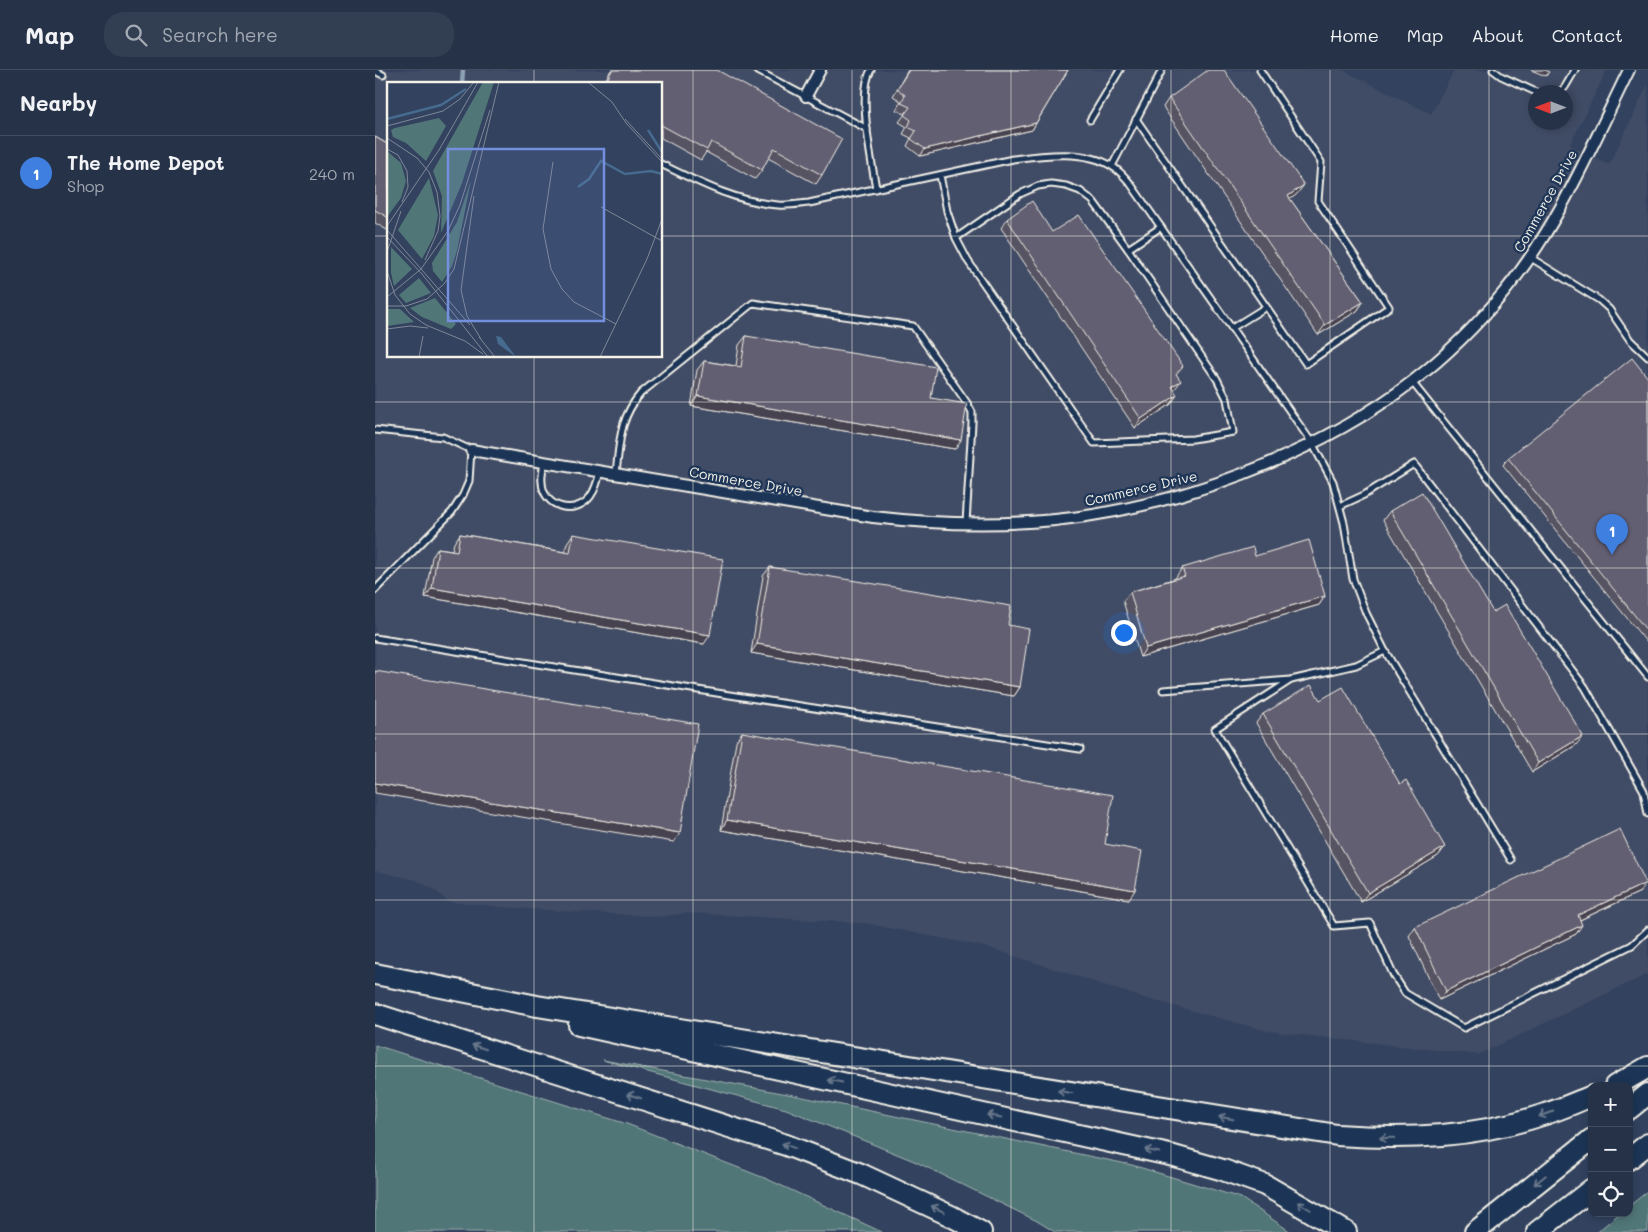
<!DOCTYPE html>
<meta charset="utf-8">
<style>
body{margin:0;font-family:Mali,sans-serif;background:#323e52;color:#f1f3f6}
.controls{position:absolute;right:15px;bottom:15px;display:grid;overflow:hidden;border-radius:10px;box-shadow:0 2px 8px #0003}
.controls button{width:45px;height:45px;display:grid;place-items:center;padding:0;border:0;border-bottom:1px solid #424d60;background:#263247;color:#f1f3f6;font:25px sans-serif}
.compass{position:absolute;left:1153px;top:15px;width:45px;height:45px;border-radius:50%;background:#263247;box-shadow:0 2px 8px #0003;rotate:270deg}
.you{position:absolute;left:748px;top:562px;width:18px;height:18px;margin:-12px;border:4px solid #fff;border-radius:50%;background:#1a73e8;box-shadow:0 0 0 8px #1a73e833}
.badge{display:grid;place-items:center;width:32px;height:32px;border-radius:50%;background:#8abfa5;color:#fff;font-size:16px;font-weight:700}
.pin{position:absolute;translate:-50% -41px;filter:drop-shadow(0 1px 2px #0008)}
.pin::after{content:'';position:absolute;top:26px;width:18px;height:15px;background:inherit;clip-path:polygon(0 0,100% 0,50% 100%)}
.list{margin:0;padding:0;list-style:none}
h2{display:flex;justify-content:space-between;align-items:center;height:65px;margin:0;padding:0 20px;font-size:21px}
h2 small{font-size:16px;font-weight:400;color:#a4aab4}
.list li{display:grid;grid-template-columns:32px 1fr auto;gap:15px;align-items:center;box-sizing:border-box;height:75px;padding:0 20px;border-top:1px solid #424d60}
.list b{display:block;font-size:19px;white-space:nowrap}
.list p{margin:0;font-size:16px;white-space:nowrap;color:#a4aab4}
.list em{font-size:16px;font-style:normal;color:#a4aab4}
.icon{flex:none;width:28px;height:28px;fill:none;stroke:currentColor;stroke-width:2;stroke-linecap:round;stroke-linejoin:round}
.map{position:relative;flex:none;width:1273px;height:1162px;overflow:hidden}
header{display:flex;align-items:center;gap:30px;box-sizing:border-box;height:70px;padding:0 25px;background:#263247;border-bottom:1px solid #424d60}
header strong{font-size:24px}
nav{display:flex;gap:28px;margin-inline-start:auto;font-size:18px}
.search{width:350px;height:45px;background:#323e52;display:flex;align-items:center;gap:12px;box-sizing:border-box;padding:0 18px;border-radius:20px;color:#a4aab4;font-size:19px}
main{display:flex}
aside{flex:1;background:#263247}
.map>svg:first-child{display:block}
</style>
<header>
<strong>Map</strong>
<div class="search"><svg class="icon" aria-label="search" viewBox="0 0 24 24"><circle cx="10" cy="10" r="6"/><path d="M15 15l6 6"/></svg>Search here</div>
<nav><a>Home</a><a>Map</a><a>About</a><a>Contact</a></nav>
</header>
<main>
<aside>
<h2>Nearby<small></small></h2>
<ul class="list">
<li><span class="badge" style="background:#3f7fe0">1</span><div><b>The Home Depot</b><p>Shop</p></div><em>240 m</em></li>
</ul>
</aside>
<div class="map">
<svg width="1273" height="1162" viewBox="0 0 1273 1162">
<rect width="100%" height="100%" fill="#32425f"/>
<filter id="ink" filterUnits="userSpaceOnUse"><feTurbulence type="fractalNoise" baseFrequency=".02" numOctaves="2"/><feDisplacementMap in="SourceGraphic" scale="10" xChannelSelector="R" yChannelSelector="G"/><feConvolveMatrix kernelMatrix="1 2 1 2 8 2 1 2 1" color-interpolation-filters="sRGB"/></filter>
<g filter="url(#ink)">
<path fill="#414b65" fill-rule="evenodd" d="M 0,0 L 968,0 L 1056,44 L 1079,0 L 1232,0 L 1195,75 L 1234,95 L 1273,14 L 1273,904 L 1103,985 L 892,961 L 765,927 L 611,877 L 488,853 L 312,843 L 286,847 L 152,839 L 73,832 L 58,819 L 41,810 L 0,801 ZM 14,14 L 286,14 L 286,286 L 14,286 ZM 1160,22 L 1190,22 L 1190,52 L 1160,52 Z"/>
<g fill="#517678" stroke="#a2b4b0">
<polygon points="0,975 252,1054 392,1109 507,1162 0,1162"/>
<polygon points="228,990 418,1025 757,1095 866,1128 916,1162 680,1162 662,1151 539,1091 411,1039"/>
<polygon points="1273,1121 1273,1162 1222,1162 1245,1143 1254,1143 1254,1136"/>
</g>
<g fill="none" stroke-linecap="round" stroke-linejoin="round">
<polyline stroke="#8ca1b2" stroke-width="4.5" points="87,14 88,0"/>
<defs>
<g id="lane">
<polyline points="381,0 492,59"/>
<path d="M 496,0 C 482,24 497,91 501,119"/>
<polyline points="1118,0 1126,6 1161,22"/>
<polyline points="0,1 8,5"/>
<polyline points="1185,22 1190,17 1200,0"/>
<polyline points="761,49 931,294 1014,237 943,131 946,92 885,0"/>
<polyline points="715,50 745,0"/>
<path d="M 286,94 C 323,112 361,132 403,135 C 413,136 424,134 434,133 L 638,89 C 668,85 711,79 738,97 C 745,101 750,107 755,113 L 937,373 L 958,412 L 969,453 L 978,509 L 991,543 L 1010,581 L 1136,790"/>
<polyline points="737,96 787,0"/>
<polyline points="565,105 572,141 581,168 645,124 663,116 676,114 691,116 705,121 718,131 753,179 842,309 852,329 858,362 818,369 719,373 593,191 581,168"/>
<polyline points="753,179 786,157"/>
<polyline points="1156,188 1224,230 1234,239 1255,270 1273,287"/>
<polyline points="857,258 891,237"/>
<polyline points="1037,312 1273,607"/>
<polyline points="0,360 68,367 96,380 94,411 88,425 77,442 0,520"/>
<path d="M 169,393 C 168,399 166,406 167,412 C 168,438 200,446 215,427 C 221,419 223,410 225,401"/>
<path d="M 241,403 C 245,371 244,349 266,323 L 378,233 L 538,256 L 592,333 L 597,342 L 597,353 L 591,453"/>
<polyline points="965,436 989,425 1039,394 1210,617 1269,721 1273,744"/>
<polyline points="0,568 348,624 705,679"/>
<polyline points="1010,581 981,595 916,610 840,659 959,856 995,853 1018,904 1030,923 1089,958 1257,875 1273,860"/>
<polyline points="788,620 916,610"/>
</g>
<g id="street">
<polyline points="431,26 445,0"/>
<path d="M 96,380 L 498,447 C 558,454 619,456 680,450 C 800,438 942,385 1038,311 C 1072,285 1103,254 1130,221 C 1184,155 1217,75 1254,0"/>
</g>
<g id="highway">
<path d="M 0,904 L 162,936 L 962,1065 C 1033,1070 1103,1067 1170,1044 C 1186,1039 1201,1032 1217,1026"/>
<polyline points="0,944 411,1075 486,1104 576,1146 606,1162"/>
<polyline points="204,955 799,1086 848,1100 890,1115 971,1162"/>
<polyline points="1240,1016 1273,997"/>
<polyline points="1254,1039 1273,1024"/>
<polyline points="1254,1089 1273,1074"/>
<polyline points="1100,1162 1217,1069"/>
<polyline points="1162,1162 1217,1119"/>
</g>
</defs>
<use href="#lane" stroke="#f4f1e8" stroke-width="9"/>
<use href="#street" stroke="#f4f1e8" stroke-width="14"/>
<use href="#highway" stroke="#f4f1e8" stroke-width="24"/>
<use href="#lane" stroke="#1d3557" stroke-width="5"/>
<use href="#street" stroke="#1d3557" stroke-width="10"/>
<use href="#highway" stroke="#1d3557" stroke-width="20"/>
</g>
<g fill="#565262" stroke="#f4f1e8">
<polygon points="236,0 342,0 447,105 441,114 393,88 387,100 380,109 331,82 326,90 286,68 286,14 228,14"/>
<polygon points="533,0 693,0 657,60 545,86 532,76 536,68 528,64 532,57 524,52 530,44 521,40 526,31 518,26"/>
<polygon points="794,28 922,124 915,129 988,232 982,241 943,265 788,37"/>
<polygon points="0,67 14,75 14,161 0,153"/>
<polygon points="632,149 677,162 802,305 796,334 760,358 626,158"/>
<polygon points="371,266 556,328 580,379 316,336 322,300 329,291 361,296 364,275"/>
<polygon points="1273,308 1273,574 1128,395 1133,388"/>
<polygon points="1015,441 1118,542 1201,675 1157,702 1008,450"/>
<polygon points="85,464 190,482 192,473 198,464 329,574 50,527 57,487 63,478 77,480 79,473"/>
<polygon points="880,486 950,526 944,535 765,587 748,531 755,522 801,508 801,507 807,498"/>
<polygon points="395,497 633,555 645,617 639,626 376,583 388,506"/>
<polygon points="945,630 1025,714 1070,777 1063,786 986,832 881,653 888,644"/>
<polygon points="367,662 730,774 754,829 346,760 361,671"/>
<polygon points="1265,822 1205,850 1201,864 1064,930 1034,866 1040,857"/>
</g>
<g fill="#464250" stroke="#f4f1e8">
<polygon points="1156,0 1170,0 1174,2 1171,6"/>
<polygon points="661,53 657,60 545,86 550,79"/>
<polygon points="929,115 922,124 907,136 913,126"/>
<polygon points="988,232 982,241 943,265 950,255"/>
<polygon points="806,311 799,320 797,316"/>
<polygon points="802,325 796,334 760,358 766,349"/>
<polygon points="323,326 586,370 580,379 316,336"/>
<polygon points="57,518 335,565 329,574 50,527"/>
<polygon points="950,526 944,535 765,587 771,578"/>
<polygon points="382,574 645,617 639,626 376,583"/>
<polygon points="1208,666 1201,675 1157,702 1163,693"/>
<polygon points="0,713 305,763 299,772 0,723"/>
<polygon points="352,750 760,820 754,829 346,760"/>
<polygon points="1070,777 1063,786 986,832 993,823"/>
<polygon points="1271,813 1265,822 1196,854 1203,845"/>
<polygon points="1207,855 1201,864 1064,930 1071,921"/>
</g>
<g fill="#645f72" stroke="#f4f1e8">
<polygon points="237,0 342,0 467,69 447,105 399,78 387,100 336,72 332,80 286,55 286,48 287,46 286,46 286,14 230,14"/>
<polygon points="534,0 693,0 661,53 550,79 536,69 541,61 533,57 536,50 529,45 535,37 526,33 530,25 522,19"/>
<polygon points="833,0 849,0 929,115 913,126 988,232 950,255 794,28"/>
<polygon points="0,67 14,75 14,148 0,140"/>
<polygon points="657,131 677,162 704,145 808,296 801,304 806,311 797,316 802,325 766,349 632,149"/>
<polygon points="371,266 561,297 556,328 592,334 586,370 323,326 329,291 366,297"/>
<polygon points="1257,288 1273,308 1273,562 1133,388"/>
<polygon points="1047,422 1118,542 1130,535 1208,666 1163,693 1015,441"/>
<polygon points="85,464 195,483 198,464 348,489 335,565 57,518 63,478 82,481"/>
<polygon points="934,470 950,526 771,578 755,522 810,506 807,498 878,477 880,486"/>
<polygon points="395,497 636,536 633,555 654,559 645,617 382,574"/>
<polygon points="0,601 323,654 305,763 0,713"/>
<polygon points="936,615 945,630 968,617 1025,714 1031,710 1070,777 993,823 888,644"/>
<polygon points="367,662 738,725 730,774 767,781 760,820 352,750"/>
<polygon points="1245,759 1271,813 1203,845 1207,855 1071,921 1040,857"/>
</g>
<defs><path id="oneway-shaft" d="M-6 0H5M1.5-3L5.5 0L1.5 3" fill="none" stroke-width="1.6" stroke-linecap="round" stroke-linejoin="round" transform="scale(1.25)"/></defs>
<g stroke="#68778a">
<use href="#oneway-shaft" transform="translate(104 977) rotate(-163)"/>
<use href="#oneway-shaft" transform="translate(460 1011) rotate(-168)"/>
<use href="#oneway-shaft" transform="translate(690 1022) rotate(-171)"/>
<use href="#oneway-shaft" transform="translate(259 1026) rotate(-163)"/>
<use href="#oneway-shaft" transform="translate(1171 1044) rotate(161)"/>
<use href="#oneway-shaft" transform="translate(619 1046) rotate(-168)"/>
<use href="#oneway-shaft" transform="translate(851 1048) rotate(-171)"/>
<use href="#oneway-shaft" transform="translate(1012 1068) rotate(179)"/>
<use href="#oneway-shaft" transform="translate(414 1076) rotate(-160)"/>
<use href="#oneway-shaft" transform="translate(777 1081) rotate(-168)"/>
<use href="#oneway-shaft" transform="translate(1165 1110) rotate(141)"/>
<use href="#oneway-shaft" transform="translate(929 1136) rotate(-150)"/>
<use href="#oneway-shaft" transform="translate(563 1139) rotate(-154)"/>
</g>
</g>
<path fill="none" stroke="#f4f1e8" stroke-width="1" stroke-opacity="0.55" d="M 159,0 L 159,14M 318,0 L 318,1162M 477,0 L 477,1162M 636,0 L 636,1162M 796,0 L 796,1162M 955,0 L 955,1162M 1114,0 L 1114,1162M 0,166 L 14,166M 286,166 L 1273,166M 159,286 L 159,1162M 0,332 L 1273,332M 0,498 L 1273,498M 0,664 L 1273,664M 0,830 L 1273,830M 0,996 L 1273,996"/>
<g text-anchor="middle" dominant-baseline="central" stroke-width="4.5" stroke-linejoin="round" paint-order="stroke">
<g font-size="14" fill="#f4f1e8" stroke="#1d3557">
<text transform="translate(1170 131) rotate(-61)">Commerce Drive</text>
<text transform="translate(371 411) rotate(10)">Commerce Drive</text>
<text transform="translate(766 418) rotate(-13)">Commerce Drive</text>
</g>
</g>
<g transform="translate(12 12)">
<rect width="275" height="275" fill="#32425f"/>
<path d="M 96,0 L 107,0 L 75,101 L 54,151 L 55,114 L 46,89 ZM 52,36 L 59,44 L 39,79 L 19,61 L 6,55 L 4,48 L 8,46 ZM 0,69 L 14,81 L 19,99 L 14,116 L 0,135 ZM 42,96 L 51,133 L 47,154 L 35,177 L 11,148 ZM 84,98 L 70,169 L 65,184 L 55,200 L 46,189 L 45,181 L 70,140 ZM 4,165 L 25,187 L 7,204 L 4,191 ZM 32,196 L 44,211 L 19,221 L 12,213 ZM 48,216 L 69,242 L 64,247 L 35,235 L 23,226 ZM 0,227 L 13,227 L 27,240 L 0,244 Z" fill="#517678"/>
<path d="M 109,254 L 114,255 L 129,275 L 111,262 Z" fill="#476b8e"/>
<path fill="none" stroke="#476b8e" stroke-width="2.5" d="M 0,37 L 54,23 L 79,7M 261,48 L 275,70M 191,105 L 202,97 L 214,79 L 238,92 L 264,89 L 275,92"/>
<path fill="none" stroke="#808896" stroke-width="1" d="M 202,1 L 225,20 L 239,41 L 275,80M 238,37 L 275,77M 0,44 L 56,29 L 73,17 L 87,0M 0,56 L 30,76 L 42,90 L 50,110 L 53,134 L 51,149 L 38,178M 0,67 L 11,73 L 20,89 L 21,105 L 15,120M 166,80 L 156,147 L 164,187 L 175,207 L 187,220 L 229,242M 87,114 L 74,208 L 80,234 L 94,257M 214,125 L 275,159M 0,144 L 52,68 L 91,0M 0,148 L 83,243M 0,155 L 35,192 L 101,275M 0,170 L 14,129M 0,189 L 8,213 L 23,232 L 39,243 L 78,259 L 96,272M 0,215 L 34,187 L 61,149 L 73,123 L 103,28M 0,224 L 19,224 L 40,217 L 57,202 L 67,187 L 112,0M 0,247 L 23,244 L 41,246M 92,255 L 108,275M 32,275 L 36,254M 213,275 L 260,177 L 275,137"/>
<path fill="#738fde" fill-opacity="0.15" stroke="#738fde" stroke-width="2.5" d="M 61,67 L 217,67 L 217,239 L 61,239 Z"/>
<rect width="275" height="275" fill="none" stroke="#f4f1e8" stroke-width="2.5"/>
</g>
</svg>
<div class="controls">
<button>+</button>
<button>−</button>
<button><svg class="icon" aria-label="locate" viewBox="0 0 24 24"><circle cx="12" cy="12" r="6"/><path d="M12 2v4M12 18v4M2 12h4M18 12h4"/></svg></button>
</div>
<svg class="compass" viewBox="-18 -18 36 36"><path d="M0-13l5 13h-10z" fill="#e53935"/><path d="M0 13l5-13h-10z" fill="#a4aab4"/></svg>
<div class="you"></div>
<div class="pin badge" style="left:1237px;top:485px;background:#3f7fe0">1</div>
</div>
</main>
